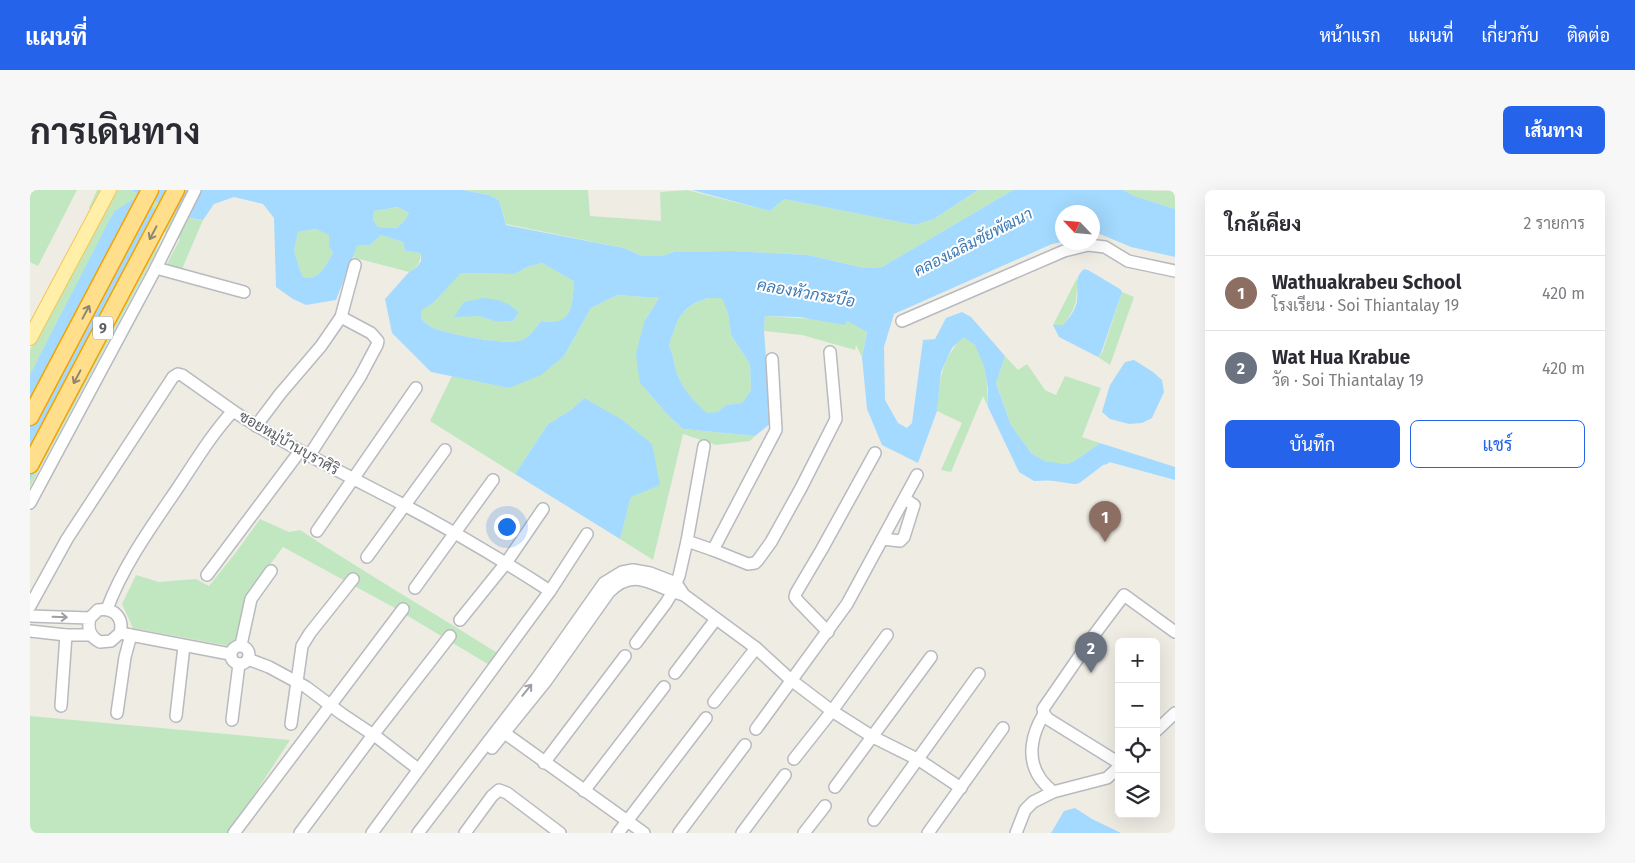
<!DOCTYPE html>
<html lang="th">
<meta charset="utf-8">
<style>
body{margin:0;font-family:"Fira Sans",Sarabun,sans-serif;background:#f7f7f7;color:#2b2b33}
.controls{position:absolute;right:15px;bottom:15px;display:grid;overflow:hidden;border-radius:8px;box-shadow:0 5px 20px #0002}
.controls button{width:45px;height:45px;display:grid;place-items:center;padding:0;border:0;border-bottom:1px solid #e1e1e2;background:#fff;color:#2b2b33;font:25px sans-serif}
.compass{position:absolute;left:1025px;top:15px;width:45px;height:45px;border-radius:50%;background:#fff;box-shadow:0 5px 20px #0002;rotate:296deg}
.you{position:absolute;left:476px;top:336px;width:18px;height:18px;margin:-12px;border:4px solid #fff;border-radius:50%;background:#1a73e8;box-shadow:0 0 0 8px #1a73e833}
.badge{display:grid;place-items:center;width:32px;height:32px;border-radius:50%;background:#2563eb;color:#fff;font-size:16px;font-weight:700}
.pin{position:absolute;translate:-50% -41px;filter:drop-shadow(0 1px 2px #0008)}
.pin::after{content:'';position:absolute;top:26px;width:18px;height:15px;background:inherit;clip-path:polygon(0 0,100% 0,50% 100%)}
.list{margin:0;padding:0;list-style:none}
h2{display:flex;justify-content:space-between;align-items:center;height:65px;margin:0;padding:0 20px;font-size:21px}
h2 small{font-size:16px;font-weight:400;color:#7c7c81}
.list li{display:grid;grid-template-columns:32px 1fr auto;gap:15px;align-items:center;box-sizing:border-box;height:75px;padding:0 20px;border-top:1px solid #e1e1e2}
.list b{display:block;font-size:19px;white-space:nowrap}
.list p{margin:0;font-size:16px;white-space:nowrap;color:#7c7c81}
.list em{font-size:16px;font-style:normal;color:#7c7c81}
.actions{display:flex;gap:10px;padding:15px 20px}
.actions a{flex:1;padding:11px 0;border:1px solid #2563eb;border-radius:8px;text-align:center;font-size:18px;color:#2563eb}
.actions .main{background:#2563eb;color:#fff}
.icon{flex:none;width:28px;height:28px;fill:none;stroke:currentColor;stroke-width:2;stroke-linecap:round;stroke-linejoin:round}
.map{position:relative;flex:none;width:1145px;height:643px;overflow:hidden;border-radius:8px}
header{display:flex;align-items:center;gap:30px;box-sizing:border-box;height:70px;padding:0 25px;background:#2563eb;color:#fff}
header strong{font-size:24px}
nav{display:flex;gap:28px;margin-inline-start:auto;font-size:18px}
.intro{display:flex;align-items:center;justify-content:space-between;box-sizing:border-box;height:120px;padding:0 30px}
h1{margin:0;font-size:35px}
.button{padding:12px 22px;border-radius:8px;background:#2563eb;color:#fff;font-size:18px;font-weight:700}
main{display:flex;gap:30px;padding:0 30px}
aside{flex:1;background:#fff;border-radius:8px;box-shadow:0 5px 20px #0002}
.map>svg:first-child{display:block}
</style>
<header>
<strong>แผนที่</strong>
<nav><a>หน้าแรก</a><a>แผนที่</a><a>เกี่ยวกับ</a><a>ติดต่อ</a></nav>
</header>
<div class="intro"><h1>การเดินทาง</h1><a class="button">เส้นทาง</a></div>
<main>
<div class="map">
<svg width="1145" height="643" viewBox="0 0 1145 643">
<rect width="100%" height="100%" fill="#efece4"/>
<g fill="#c1e7c0" fill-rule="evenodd">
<polygon points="0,0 47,0 8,76 0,72"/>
<polygon points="67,0 100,0 159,28 173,30 152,79 136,76 150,49 134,42 125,64 0,297 0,160 69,29 59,18"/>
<polygon points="435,0 558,0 560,26 631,31 630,2 657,0 740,21 754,9 885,35 904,29 948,0 983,0 852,77 834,78 778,65 702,61 644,62 632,66 612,66 594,58 476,34 469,10 459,5"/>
<polygon points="1093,0 1145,1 1145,19 1104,6"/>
<polygon points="368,17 379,23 375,30 367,38 348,37 343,30 344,21"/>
<path d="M 286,39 L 300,45 L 299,57 L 303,62 C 297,74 288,94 272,86 L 264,61 L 268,42 Z"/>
<path d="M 351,45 L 373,52 L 375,61 L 391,63 C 390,73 388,77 379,82 L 322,67 L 327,56 L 340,55 Z"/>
<path d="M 512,73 L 544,90 C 542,116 543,136 511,131 C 506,137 500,147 492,150 C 476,156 420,144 403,138 C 399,136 395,132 391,129 L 391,120 L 403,113 L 430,83 L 485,84 L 497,77 ZM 489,123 L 483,131 L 467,132 L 449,126 Z"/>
<path d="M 1047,88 C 1047,110 1047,117 1033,135 L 1023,135 Z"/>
<polygon points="1092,102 1104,107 1080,175 1068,167 1072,163"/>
<polygon points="587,105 629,108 614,132 610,193 637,224 653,239 725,246 720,251 686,255 653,244 623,370 590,349 601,307 554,208 541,220 518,234 485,284 400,231 422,186 479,198 534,166 561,118"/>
<path d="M 678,108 L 693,108 L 698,123 L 701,145 L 720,174 L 721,200 L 712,213 L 696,215 L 688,222 L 677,224 C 665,212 655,202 648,186 C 644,177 644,166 639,156 C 648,127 649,119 678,108 Z"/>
<polygon points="735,126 817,131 837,141 832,167 826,155 825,160 772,145 734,141"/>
<path d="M 934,146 C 937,149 941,151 944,154 C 956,167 958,200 958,217 L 953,206 L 921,282 L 911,280 L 932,233 L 907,221 C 910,189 910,171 934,146 Z"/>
<polygon points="975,166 988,180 997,174 1015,200 1026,205 1035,186 1071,198 1052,247 1070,253 1046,270 1033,276 1019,273 1002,264 981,235 966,192"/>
<path d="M 230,329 L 259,342 L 270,340 C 335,383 403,422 469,464 L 461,476 L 363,417 L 253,357 L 220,402 L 207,450 L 199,456 L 103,438 L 92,414 L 106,385 L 129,392 L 166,389 L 179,396 L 207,361 Z"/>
<polygon points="0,526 260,550 199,643 0,643"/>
</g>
<g fill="#a4daff" fill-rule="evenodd">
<path d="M 100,0 L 434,0 L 459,5 L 469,10 L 476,35 L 594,58 L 612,66 L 632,66 L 644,62 L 702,61 L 778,65 L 834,78 L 852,77 L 983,0 L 1093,0 L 1104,6 L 1145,19 L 1145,67 L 1101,57 L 1070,44 L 1063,45 L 1062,22 L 1032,22 L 1032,52 L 1022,54 L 864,124 L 854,157 L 855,210 L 868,233 L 877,238 L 882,233 L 893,150 L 905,149 L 916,128 L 932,122 L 941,127 L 975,166 L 966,193 L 981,235 L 1002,264 L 1019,273 L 1033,276 L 1046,270 L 1070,253 L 1145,277 L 1145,290 L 1072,270 L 1032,290 L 1004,291 L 989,282 L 958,217 L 958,199 L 954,176 L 945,155 L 934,147 L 922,158 L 911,182 L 907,221 L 888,273 L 852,255 L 837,219 L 832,167 L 837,142 L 817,131 L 815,135 L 769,127 L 735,126 L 734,141 L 741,233 L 725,246 L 653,239 L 637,224 L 610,193 L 606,164 L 614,132 L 629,108 L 587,105 L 561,118 L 534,166 L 511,185 L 479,198 L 401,182 L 362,143 L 355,109 L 379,82 L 387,77 L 391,71 L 391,63 L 375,61 L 373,52 L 351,45 L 340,55 L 327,56 L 306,110 L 276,115 L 263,109 L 246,97 L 244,28 L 233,14 L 204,7 L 184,14 L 173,30 L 160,28 ZM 368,17 L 379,23 L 375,30 L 367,38 L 348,37 L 343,30 L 344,21 ZM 286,39 L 299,45 L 299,57 L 303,62 C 297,74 288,94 272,86 L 264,61 L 268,42 ZM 512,73 L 544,91 C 542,116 543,136 511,131 C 506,137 500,147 492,150 C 476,156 420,144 403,138 C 399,136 395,132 391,129 L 392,120 L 403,113 L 431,83 L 485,84 L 497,77 ZM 678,108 L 692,108 L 698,123 L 701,145 L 720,174 L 721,200 L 712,213 L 696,215 L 688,222 L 677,223 C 665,212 655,202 648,186 C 644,176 644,166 639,156 C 648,128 649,118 678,108 Z"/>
<polygon points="662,0 948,0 904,29 885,35 754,9 740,21"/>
<polygon points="102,10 119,14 139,31 128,44 0,290 0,185 79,31 85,21"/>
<path d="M 1054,79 L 1058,80 L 1090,99 L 1092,102 L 1071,163 L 1068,167 L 1029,147 L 1023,135 L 1033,135 C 1039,128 1046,120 1047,110 C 1049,98 1043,88 1054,79 Z"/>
<path d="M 453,108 C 467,109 479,112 489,123 L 483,131 L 467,132 L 449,126 L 424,127 L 434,112 Z"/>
<polygon points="1104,170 1123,182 1132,190 1134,202 1122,228 1112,233 1099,234 1080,229 1072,222 1080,195 1095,172"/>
<polygon points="554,208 591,229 622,254 630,295 601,307 590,349 485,284 518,234 541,220"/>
<polygon points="1045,618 1062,629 1091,643 1021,643 1034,621"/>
</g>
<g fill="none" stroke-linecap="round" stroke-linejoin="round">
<polyline stroke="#a4daff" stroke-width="18" points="1019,281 1045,285 1070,266 1073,266"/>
<defs>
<g id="minor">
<polyline points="126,78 214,102"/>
<polyline points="872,131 1034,61 1058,55 1075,57 1098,71 1145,81"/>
<polyline points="226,236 250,204 291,156 311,127 325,75"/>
<polyline points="279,266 330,187 347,155 348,151 341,143 311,127"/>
<polyline points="0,313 126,78 165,0"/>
<polyline points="287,341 386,198"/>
<polyline points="853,349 870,351 874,347 884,315 875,309"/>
<polyline points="657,351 683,360 718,374 725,373 728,370 741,352 771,298 806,229 800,162"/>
<polyline points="683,360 746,240 742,169"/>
<polyline points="337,367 415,260"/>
<polyline points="177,385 270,261"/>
<polyline points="385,398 463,290"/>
<polyline points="0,416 37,349 143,187 148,184 152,185 203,221"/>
<path d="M 77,419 C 93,376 121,337 147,299 C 165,272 181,245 203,221 C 257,256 315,284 372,314 C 423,341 472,370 520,401"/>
<path d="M 0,426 L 60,428 L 68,420 C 84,417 94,428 90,443 L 81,451 L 70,452 C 60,447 57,439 60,428"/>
<polyline points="430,430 476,373 513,319"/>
<polyline points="0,441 36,445 61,445"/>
<polyline points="798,442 768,411 765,407 766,403 792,359 845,263"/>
<polyline points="90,443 200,464"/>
<polyline points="606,453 636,413 642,403 649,386 657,351 674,256"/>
<polyline points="211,455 221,409 241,381"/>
<circle cx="210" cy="465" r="9"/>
<polyline points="218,469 239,477 276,497 312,524 348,548 388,579"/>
<polyline points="645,483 686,429"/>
<polyline points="684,512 726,458"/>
<polyline points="31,516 36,445"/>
<polyline points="87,523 95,467 101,445"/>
<path d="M 1014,524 C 1002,543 996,568 1010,588 C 1013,593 1019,598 1023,602"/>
<polyline points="146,526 154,456"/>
<polyline points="202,530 209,474"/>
<polyline points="261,534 272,456 280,443 323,389"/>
<polyline points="469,539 614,643"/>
<polyline points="726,539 817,414 887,285"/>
<polyline points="1126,541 1145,523"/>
<path d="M 462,558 L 516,491 L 579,402 C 606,375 624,398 654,405"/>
<polyline points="764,569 802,521 857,445"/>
<polyline points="514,573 595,466"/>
<polyline points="1089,573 1018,529 1014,524 1013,519 1064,445 1094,405 1145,442"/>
<polyline points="805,597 901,467"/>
<polyline points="554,601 634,497"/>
<polyline points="844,630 949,484"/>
<polyline points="204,643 373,419"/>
<polyline points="270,643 343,545 420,446"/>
<polyline points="342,643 520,401 557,344"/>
<polyline points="388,643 507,488 574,393 592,382 603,380 620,383 646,393 654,405 726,458 761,490 802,521 843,547 889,570 931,598"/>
<polyline points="435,643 462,606 469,600 477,603 530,643"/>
<polyline points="588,643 676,528"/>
<polyline points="649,643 715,555"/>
<polyline points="712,643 755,585"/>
<polyline points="774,643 795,616"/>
<polyline points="898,643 973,538"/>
<polyline points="986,643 995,620 1003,612 1023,602 1077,588 1089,577"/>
</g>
<polyline id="major" points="0,148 79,0"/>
<g id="highway">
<polyline points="0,227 120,0"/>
<polyline points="0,275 146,0"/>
</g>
</defs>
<use href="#minor" stroke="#b7babf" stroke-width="14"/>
<use href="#major" stroke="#f5c558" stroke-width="16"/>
<use href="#highway" stroke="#f3a200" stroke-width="19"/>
<use href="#minor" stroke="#fff" stroke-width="11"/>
<use href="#major" stroke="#ffefa9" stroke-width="14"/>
<use href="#highway" stroke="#ffdf8b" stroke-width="16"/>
</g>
<defs><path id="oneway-shaft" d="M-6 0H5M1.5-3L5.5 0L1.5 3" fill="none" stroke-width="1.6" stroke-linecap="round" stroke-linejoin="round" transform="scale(1.25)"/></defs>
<g stroke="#8d8670">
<use href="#oneway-shaft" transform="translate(123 43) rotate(118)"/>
<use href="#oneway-shaft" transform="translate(56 122) rotate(-62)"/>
<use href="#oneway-shaft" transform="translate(47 187) rotate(118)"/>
</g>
<g stroke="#9da0a3">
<use href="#oneway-shaft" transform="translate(30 427) rotate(2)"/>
<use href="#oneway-shaft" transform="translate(497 500) rotate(-51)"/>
</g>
<g text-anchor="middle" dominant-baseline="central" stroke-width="4" stroke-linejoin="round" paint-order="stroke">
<rect fill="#fff" stroke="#8d9093" stroke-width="1" x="63" y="126.5" width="20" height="23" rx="4"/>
<g font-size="14" font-weight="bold" fill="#5c6065">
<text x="73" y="138">9</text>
</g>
<g font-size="15" fill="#5c6065" stroke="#fff">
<text transform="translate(259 253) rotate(30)">ซอยหมู่บ้านบุราศิริ</text>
</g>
<g font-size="16" font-style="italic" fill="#3e7ab4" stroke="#fff">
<text transform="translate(943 52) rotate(-27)">คลองเฉลิมชัยพัฒนา</text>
<text transform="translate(776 103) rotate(10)">คลองหัวกระบือ</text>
</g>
</g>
</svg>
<div class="controls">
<button>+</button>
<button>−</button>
<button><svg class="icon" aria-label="locate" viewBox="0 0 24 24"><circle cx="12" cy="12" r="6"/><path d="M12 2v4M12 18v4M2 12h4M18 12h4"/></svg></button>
<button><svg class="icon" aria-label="layers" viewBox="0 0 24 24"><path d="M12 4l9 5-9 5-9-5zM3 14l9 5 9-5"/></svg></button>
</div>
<svg class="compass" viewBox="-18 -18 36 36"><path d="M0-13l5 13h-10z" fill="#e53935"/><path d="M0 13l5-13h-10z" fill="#7c7c81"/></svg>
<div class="you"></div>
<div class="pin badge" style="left:1075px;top:352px;background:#8d6e63">1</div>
<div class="pin badge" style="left:1061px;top:483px;background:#6b7280">2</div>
</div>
<aside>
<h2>ใกล้เคียง<small>2 รายการ</small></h2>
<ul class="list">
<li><span class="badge" style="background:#8d6e63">1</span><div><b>Wathuakrabeu School</b><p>โรงเรียน · Soi Thiantalay 19</p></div><em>420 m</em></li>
<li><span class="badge" style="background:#6b7280">2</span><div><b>Wat Hua Krabue</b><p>วัด · Soi Thiantalay 19</p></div><em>420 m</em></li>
</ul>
<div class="actions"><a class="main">บันทึก</a><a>แชร์</a></div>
</aside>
</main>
